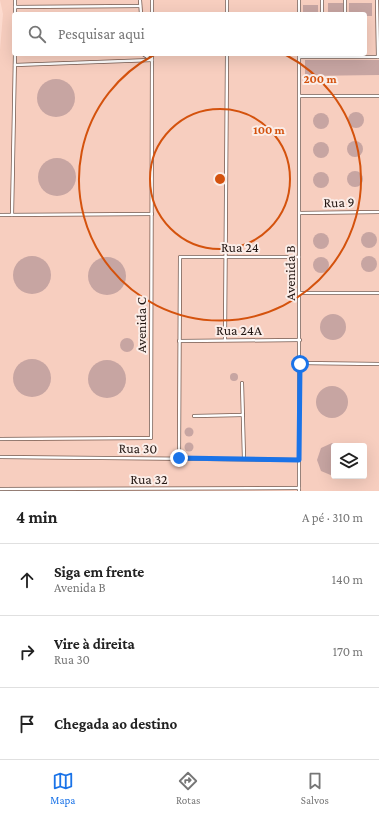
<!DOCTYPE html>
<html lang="pt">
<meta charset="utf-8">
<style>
body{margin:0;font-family:"Crimson Pro",serif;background:#f6f6f6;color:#222}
.controls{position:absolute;right:12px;bottom:12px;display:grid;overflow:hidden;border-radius:4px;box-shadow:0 4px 16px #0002}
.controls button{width:36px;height:36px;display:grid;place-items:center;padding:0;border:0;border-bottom:1px solid #e0e0e0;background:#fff;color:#222;font:20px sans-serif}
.stop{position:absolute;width:12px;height:12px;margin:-9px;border:3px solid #1a73e8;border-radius:50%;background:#fff}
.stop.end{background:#1a73e8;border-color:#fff;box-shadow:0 1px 4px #0008}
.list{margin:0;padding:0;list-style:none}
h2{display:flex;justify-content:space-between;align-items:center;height:52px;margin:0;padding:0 16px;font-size:17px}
h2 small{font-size:13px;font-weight:400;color:#767676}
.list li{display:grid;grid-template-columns:26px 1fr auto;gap:12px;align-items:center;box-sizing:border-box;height:72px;padding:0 16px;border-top:1px solid #e0e0e0}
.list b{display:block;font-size:15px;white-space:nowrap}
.list p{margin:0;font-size:13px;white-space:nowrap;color:#767676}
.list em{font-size:13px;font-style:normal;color:#767676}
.icon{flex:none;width:22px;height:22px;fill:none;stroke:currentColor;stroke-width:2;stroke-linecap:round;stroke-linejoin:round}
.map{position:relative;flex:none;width:379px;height:491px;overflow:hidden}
.search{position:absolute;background:#fff;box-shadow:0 4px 16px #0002;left:12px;right:12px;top:12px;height:44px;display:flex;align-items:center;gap:10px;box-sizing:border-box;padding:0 14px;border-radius:4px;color:#767676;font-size:15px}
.sheet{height:268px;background:#fff}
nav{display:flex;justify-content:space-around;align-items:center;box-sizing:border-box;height:56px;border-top:1px solid #e0e0e0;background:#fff;font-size:11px;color:#767676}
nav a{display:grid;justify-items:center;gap:2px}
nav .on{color:#1a73e8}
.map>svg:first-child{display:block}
</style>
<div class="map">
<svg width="379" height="491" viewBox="0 0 379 491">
<rect width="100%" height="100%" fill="#fddbcf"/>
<path fill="#f7cebf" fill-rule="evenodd" d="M 0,0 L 379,0 L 379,491 L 0,491 L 0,50 L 3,14 ZM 14,14 L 365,14 L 365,54 L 14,54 ZM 334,446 L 364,446 L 364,476 L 334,476 Z"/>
<g fill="#c7a5a2">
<rect x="328" y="3" width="15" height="11"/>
<polygon points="349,3 372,3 372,16 365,16 365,14 349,14"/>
<rect x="303" y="5" width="15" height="9"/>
<polygon points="305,60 379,60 379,75 305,76"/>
<circle cx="56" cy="98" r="19"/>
<circle cx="356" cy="120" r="8"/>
<circle cx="321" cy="121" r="8"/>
<circle cx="355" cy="149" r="8"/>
<circle cx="321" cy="150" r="8"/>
<circle cx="57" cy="177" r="19"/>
<circle cx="355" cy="179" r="8"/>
<circle cx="321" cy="180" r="8"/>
<circle cx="369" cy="240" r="8"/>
<circle cx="321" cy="241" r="8"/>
<circle cx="32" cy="275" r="19"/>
<circle cx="369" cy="264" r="8"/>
<circle cx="107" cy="276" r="19"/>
<circle cx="321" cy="265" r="8"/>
<circle cx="333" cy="327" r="13"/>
<circle cx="127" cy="345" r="7"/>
<circle cx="32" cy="378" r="19"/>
<circle cx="107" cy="379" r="19"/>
<circle cx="234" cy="377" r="4"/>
<circle cx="332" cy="402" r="16"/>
<circle cx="189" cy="432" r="4.5"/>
<circle cx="189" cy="447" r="4.5"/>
<polygon points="332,443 341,446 334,446 333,476 321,471 317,460 321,448"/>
</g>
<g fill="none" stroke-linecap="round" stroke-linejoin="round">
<defs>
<g id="service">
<polyline points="140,0 141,14"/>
<polyline points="299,0 299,14"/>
<polyline points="322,0 322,14"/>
<polyline points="345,0 345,14"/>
<polyline points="377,0 378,57"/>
<polyline points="15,7 140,6"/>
<polyline points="15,14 15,0"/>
<polyline points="152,14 152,0"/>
<polyline points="227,14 227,0"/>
<polyline points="143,54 152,60"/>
<polyline points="299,57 379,57"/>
<polyline points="15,65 152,60"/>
<polyline points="300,96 379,96"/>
<polyline points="300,213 379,212"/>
<polyline points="0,215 152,214"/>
<polyline points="12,215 15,54"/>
<polyline points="300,293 379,293"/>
<polyline points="225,340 227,54"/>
<polyline points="179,341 300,340"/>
<polyline points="300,363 379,364"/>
<polyline points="242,383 244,459"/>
<polyline points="194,416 243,415"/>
<polyline points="0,439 151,438 152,54"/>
<polyline points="0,457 299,460"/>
<polyline points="179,459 180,257 299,257"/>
<polyline points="0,489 299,488"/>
<polyline points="299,491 299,54"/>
</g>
</defs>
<use href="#service" stroke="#75594e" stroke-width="4"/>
<use href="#service" stroke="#fff" stroke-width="2.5"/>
</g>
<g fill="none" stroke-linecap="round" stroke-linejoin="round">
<polyline stroke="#1a73e8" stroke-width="5" points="179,458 299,460 300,364"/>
</g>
<g fill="none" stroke="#d4520d" stroke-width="2">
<circle cx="220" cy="179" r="70"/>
<path d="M286 55A141 141 0 1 1 154 55"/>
</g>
<g text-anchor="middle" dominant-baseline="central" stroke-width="4" stroke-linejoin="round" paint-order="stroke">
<g font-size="14" fill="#241814" stroke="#fbede8">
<text transform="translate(339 202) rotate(-1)">Rua 9</text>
<text x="240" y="247">Rua 24</text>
<text transform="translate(290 273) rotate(-90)">Avenida B</text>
<text transform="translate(141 325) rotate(-90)">Avenida C</text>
<text x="239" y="330">Rua 24A</text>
<text transform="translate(138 448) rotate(1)">Rua 30</text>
<text x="149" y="479">Rua 32</text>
</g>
</g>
<circle cx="220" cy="179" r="6" fill="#d4520d" stroke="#fbede8" stroke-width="2"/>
<g font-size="12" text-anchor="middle" font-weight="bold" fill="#d4520d" stroke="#fbede8" stroke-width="4" stroke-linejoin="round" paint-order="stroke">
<text x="320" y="83">200 m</text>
<text x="269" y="134">100 m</text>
</g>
</svg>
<div class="controls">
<button><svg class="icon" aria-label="layers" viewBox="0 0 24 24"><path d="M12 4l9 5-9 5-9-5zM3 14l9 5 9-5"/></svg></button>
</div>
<div class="stop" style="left:300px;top:364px"></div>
<div class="stop end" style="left:179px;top:458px"></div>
<div class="search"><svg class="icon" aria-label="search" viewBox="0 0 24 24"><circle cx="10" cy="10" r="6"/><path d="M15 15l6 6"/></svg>Pesquisar aqui</div>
</div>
<section class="sheet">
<h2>4 min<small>A pé · 310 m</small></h2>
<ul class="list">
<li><svg class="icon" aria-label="ahead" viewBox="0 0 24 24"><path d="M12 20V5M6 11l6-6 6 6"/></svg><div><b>Siga em frente</b><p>Avenida B</p></div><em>140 m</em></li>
<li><svg class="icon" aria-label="right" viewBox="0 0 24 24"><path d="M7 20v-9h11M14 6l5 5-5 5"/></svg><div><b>Vire à direita</b><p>Rua 30</p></div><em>170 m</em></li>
<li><svg class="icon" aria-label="arrive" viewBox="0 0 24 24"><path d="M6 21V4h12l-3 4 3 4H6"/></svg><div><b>Chegada ao destino</b></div></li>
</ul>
</section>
<nav>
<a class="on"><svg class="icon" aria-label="map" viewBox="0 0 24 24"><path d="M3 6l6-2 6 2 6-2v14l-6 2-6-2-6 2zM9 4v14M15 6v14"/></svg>Mapa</a>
<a><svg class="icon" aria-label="directions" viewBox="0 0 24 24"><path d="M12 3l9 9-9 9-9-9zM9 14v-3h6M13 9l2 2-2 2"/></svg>Rotas</a>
<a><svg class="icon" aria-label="saved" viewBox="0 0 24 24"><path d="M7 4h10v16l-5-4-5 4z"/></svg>Salvos</a>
</nav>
